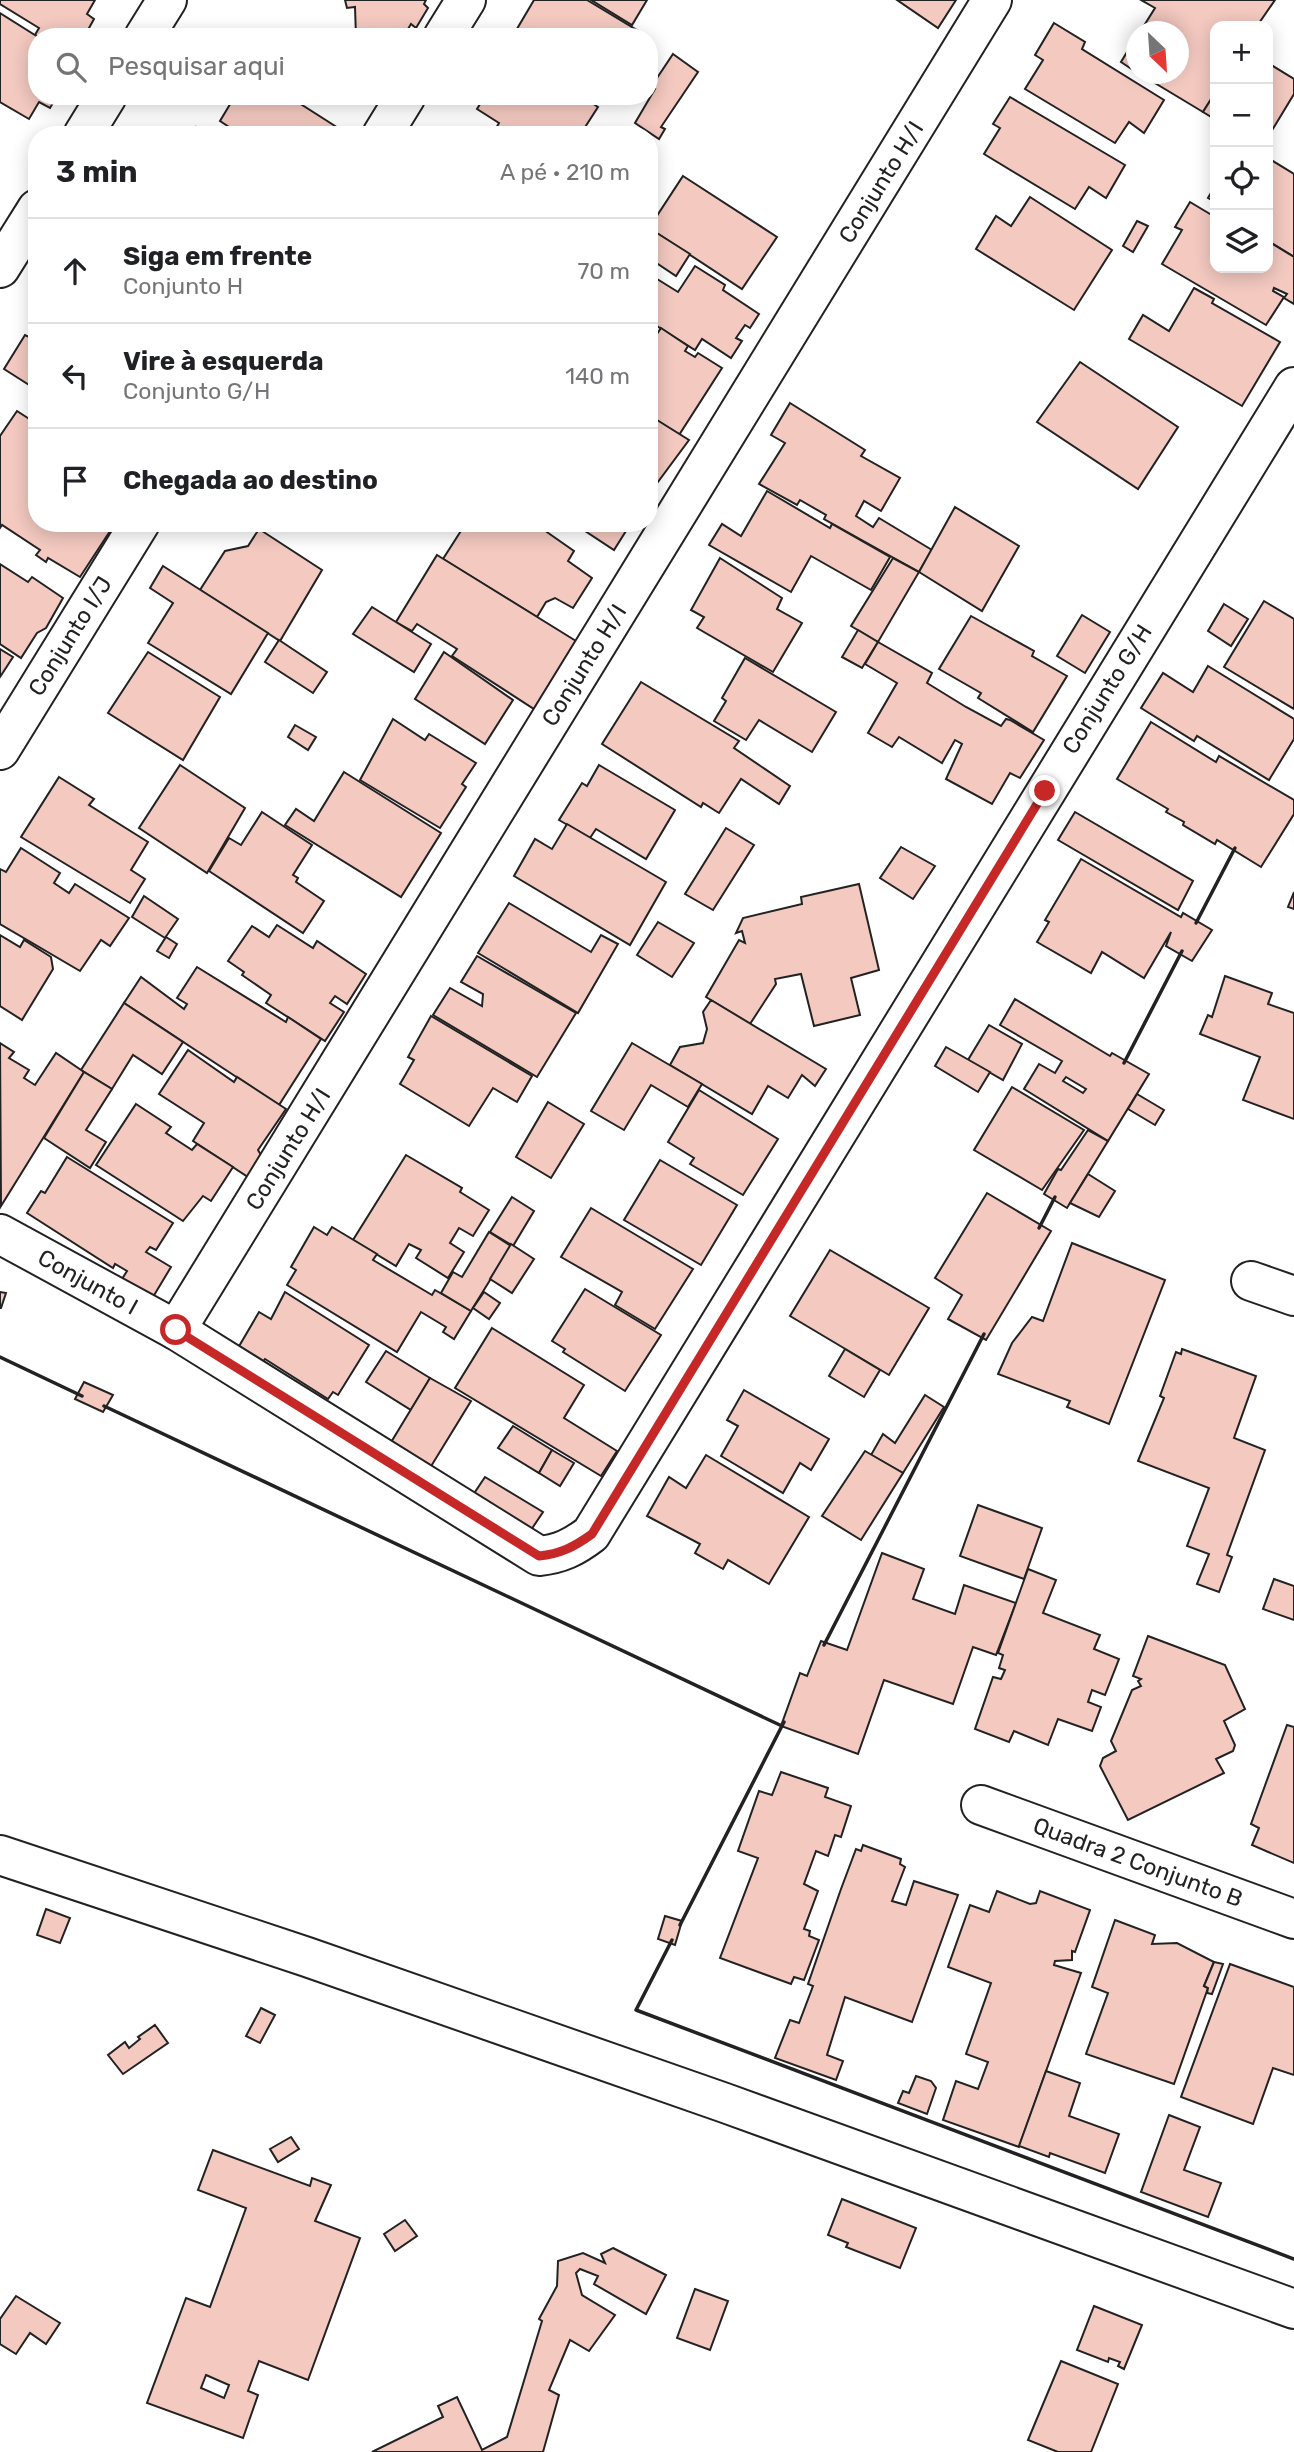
<!DOCTYPE html>
<html lang="pt">
<meta charset="utf-8">
<style>
body{margin:0;font-family:Rubik,sans-serif;background:#f6f6f6;color:#202124}
.controls{position:absolute;right:21px;top:21px;display:grid;overflow:hidden;border-radius:14px;box-shadow:0 4px 18px #0003}
.controls button{width:63px;height:63px;display:grid;place-items:center;padding:0;border:0;border-bottom:2px solid #e0e0e0;background:#fff;color:#202124;font:35px sans-serif}
.compass{position:absolute;left:1126px;top:21px;width:63px;height:63px;border-radius:50%;background:#fff;box-shadow:0 4px 18px #0003;rotate:155deg}
.stop{position:absolute;width:21px;height:21px;margin:-16px;border:5px solid #c62828;border-radius:50%;background:#fff}
.stop.end{background:#c62828;border-color:#fff;box-shadow:0 2px 7px #0008}
.list{margin:0;padding:0;list-style:none}
h2{display:flex;justify-content:space-between;align-items:center;height:91px;margin:0;padding:0 28px;font-size:30px}
h2 small{font-size:23px;font-weight:400;color:#757577}
.list li{display:grid;grid-template-columns:46px 1fr auto;gap:21px;align-items:center;box-sizing:border-box;height:105px;padding:0 28px;border-top:2px solid #e0e0e0}
.list b{display:block;font-size:26px;white-space:nowrap}
.list p{margin:0;font-size:23px;white-space:nowrap;color:#757577}
.list em{font-size:23px;font-style:normal;color:#757577}
.icon{flex:none;width:38px;height:38px;fill:none;stroke:currentColor;stroke-width:2;stroke-linecap:round;stroke-linejoin:round}
.map{position:relative;flex:none;width:1294px;height:2452px;overflow:hidden}
.search{position:absolute;background:#fff;box-shadow:0 4px 18px #0003;left:28px;top:28px;width:630px;height:77px;display:flex;align-items:center;gap:18px;box-sizing:border-box;padding:0 24px;border-radius:28px;color:#757577;font-size:26px}
.panel{position:absolute;background:#fff;box-shadow:0 4px 18px #0003;left:28px;top:126px;width:630px;height:406px;border-radius:28px}
.map>svg:first-child{display:block}
</style>
<div class="map">
<svg width="1294" height="2452" viewBox="0 0 1294 2452">
<rect width="100%" height="100%" fill="#fff"/>
<g fill="#f3c9c0" stroke="#222" stroke-width="2" fill-rule="evenodd">
<polygon points="0,0 95,0 87,14 94,19 84,37 38,37 35,35 39,28 0,4"/>
<polygon points="345,0 426,0 424,4 428,8 416,28 411,24 408,29 416,37 356,37 355,7 347,8"/>
<polygon points="534,0 587,0 640,32 638,37 519,37 514,34"/>
<polygon points="591,0 647,0 632,25"/>
<polygon points="897,0 956,0 938,28"/>
<polygon points="1141,0 1275,0 1257,26 1215,26 1215,93 1203,112 1140,74 1178,74 1178,32 1140,32 1155,8"/>
<polygon points="0,13 38,37 37,96 57,96 50,108 39,102 29,119 0,102"/>
<polygon points="1054,23 1085,42 1082,49 1164,100 1144,133 1129,122 1115,143 1025,89 1043,60 1035,55"/>
<polygon points="1136,37 1136,72 1121,62"/>
<polygon points="673,54 698,72 661,127 665,129 659,139 635,123 655,89 651,87"/>
<polygon points="1268,63 1294,79 1294,94 1268,137"/>
<polygon points="1215,93 1215,114 1213,118 1203,112"/>
<polygon points="235,96 288,96 346,133 228,135 232,129 220,121"/>
<polygon points="485,96 581,96 598,107 580,135 503,135 495,130 499,123 477,109"/>
<polygon points="1010,97 1125,165 1106,198 1089,187 1075,209 984,154 1000,128 993,124"/>
<polygon points="196,127 208,135 191,135"/>
<polygon points="1268,158 1294,174 1294,257 1268,241"/>
<polygon points="683,176 777,237 742,289 649,228"/>
<polygon points="1215,186 1215,202 1208,198"/>
<polygon points="1030,197 1112,250 1074,310 976,249 996,216 1011,226"/>
<polygon points="1190,202 1215,217 1215,268 1268,268 1268,241 1294,257 1294,304 1284,298 1287,294 1274,288 1273,291 1284,297 1266,325 1162,264 1182,230 1175,227"/>
<polygon points="1137,221 1148,226 1133,252 1123,246"/>
<polygon points="649,228 690,254 676,276 649,258"/>
<polygon points="695,266 725,285 723,290 759,314 750,328 745,325 736,338 742,341 731,358 702,339 695,350 649,321 649,274 678,292"/>
<polygon points="1194,288 1214,299 1212,303 1280,342 1242,406 1129,339 1143,315 1169,331"/>
<polygon points="661,328 688,346 685,351 695,357 698,353 722,368 679,435 649,415 649,329 657,334"/>
<polygon points="37,329 37,390 4,369 25,335 31,338"/>
<polygon points="1080,362 1178,427 1138,489 1037,422"/>
<polygon points="790,403 865,450 861,456 900,478 881,511 864,501 856,516 873,527 879,518 932,550 919,572 824,519 826,515 800,500 797,505 759,484 785,443 771,435"/>
<polygon points="17,411 37,424 37,523 114,525 80,577 48,558 46,562 36,555 40,550 2,525 0,528 0,436"/>
<polygon points="649,415 689,440 649,494"/>
<polygon points="767,491 830,528 832,524 890,557 871,590 811,556 791,592 709,545 722,524 741,536"/>
<polygon points="955,507 1019,546 982,611 919,572"/>
<polygon points="466,523 523,523 530,528 534,523 574,551 568,561 592,578 573,608 555,598 546,602 537,617 443,559"/>
<polygon points="558,523 573,523 568,530"/>
<polygon points="573,523 631,523 614,550"/>
<polygon points="259,529 322,570 280,641 200,590 225,551 248,546"/>
<polygon points="437,555 576,641 534,709 452,656 457,649 417,624 412,631 396,622"/>
<polygon points="720,558 782,598 777,609 802,623 773,672 697,628 704,617 691,610"/>
<polygon points="893,558 919,572 878,642 851,626"/>
<polygon points="0,564 28,582 32,577 63,598 46,628 37,633 21,658 0,644"/>
<polygon points="163,566 268,633 231,694 148,643 173,603 150,588"/>
<polygon points="1264,601 1294,619 1294,709 1224,667"/>
<polygon points="1224,604 1248,619 1231,646 1208,631"/>
<polygon points="372,607 431,644 414,672 353,634"/>
<polygon points="1082,615 1110,632 1085,673 1057,656"/>
<polygon points="971,616 1034,651 1032,656 1067,676 1033,732 978,698 981,693 939,669"/>
<polygon points="858,630 878,642 862,668 842,657"/>
<polygon points="279,640 327,672 313,693 265,662"/>
<polygon points="878,642 932,673 927,683 966,707 1001,726 1006,719 1010,720 1044,740 1020,778 1010,773 992,804 946,779 962,744 955,740 942,763 899,737 892,747 868,733 897,683 865,664"/>
<polygon points="0,649 13,657 0,677"/>
<polygon points="148,652 220,697 183,760 108,713"/>
<polygon points="444,652 513,700 485,744 415,699"/>
<polygon points="745,658 836,712 812,752 759,720 746,740 714,721 726,701 722,698"/>
<polygon points="1208,666 1294,719 1294,739 1269,780 1197,736 1194,741 1141,708 1163,673 1193,692"/>
<polygon points="641,682 739,741 734,748 790,786 779,804 741,779 719,813 703,803 701,807 602,744"/>
<polygon points="393,719 425,740 429,734 476,763 462,784 466,787 440,828 360,780"/>
<polygon points="1151,722 1216,762 1219,756 1294,800 1294,814 1261,867 1217,840 1215,844 1183,825 1184,822 1166,812 1168,809 1117,779"/>
<polygon points="295,725 316,737 308,750 288,737"/>
<polygon points="180,765 245,808 207,873 139,828"/>
<polygon points="599,765 675,810 646,859 596,829 590,838 559,820 582,783 587,786"/>
<polygon points="344,772 441,833 401,897 285,825 296,809 314,821"/>
<polygon points="59,777 94,799 89,805 148,842 131,870 145,879 130,903 21,837"/>
<polygon points="262,812 312,845 293,875 298,878 296,882 324,901 303,933 209,871 229,838 241,845"/>
<polygon points="1075,812 1193,881 1178,910 1058,840"/>
<polygon points="567,824 666,882 630,945 514,876 535,839 552,849"/>
<polygon points="726,828 754,845 713,910 685,894"/>
<polygon points="901,847 935,866 913,899 880,878"/>
<polygon points="21,848 60,873 54,883 69,893 75,884 129,918 110,946 101,940 80,971 0,924 0,869 6,872"/>
<polygon points="1081,859 1181,917 1183,913 1212,930 1192,961 1166,946 1171,932 1144,978 1102,952 1091,973 1037,942 1049,922 1045,920"/>
<polygon points="859,884 879,970 851,978 860,1015 814,1026 801,974 775,979 776,984 750,1024 706,997 739,940 745,943 742,931 736,933 743,918 802,904 801,897"/>
<polygon points="1294,892 1294,909 1288,907"/>
<polygon points="144,896 178,919 165,938 132,917"/>
<polygon points="509,903 591,952 601,935 618,944 578,1013 478,953"/>
<polygon points="658,922 694,943 672,977 637,955"/>
<polygon points="277,925 313,948 317,941 366,974 347,1004 335,996 330,1003 344,1012 325,1041 266,1003 271,995 242,975 244,972 228,961 252,926 269,937"/>
<polygon points="0,935 20,947 24,940 51,957 53,969 22,1020 0,1006"/>
<polygon points="166,937 177,944 169,958 157,951"/>
<polygon points="477,956 576,1013 537,1077 433,1015 450,988 482,1006 483,994 461,982"/>
<polygon points="197,967 286,1022 288,1017 321,1039 279,1105 124,1003 141,977 184,1009 187,1004 177,998"/>
<polygon points="1225,976 1272,993 1268,1004 1294,1013 1294,1119 1243,1100 1260,1057 1200,1034 1208,1015 1212,1017"/>
<path d="M 1015,999 L 1110,1056 L 1112,1053 L 1149,1074 L 1108,1141 L 1024,1089 L 1039,1064 L 1055,1073 L 1062,1061 L 1000,1025 ZM 1066,1077 L 1086,1089 L 1083,1093 L 1063,1081 Z"/>
<polygon points="711,1000 826,1069 815,1086 802,1075 788,1098 768,1086 752,1114 670,1065 680,1047 703,1043 707,1029 703,1012"/>
<polygon points="124,1003 183,1042 162,1074 133,1055 112,1089 81,1070"/>
<polygon points="431,1016 532,1076 517,1102 493,1088 469,1126 400,1084 414,1060 408,1057"/>
<polygon points="989,1025 1022,1044 1003,1080 968,1060"/>
<polygon points="0,1043 14,1052 9,1058 29,1070 24,1078 35,1085 56,1053 84,1072 1,1206"/>
<polygon points="632,1043 702,1084 688,1107 651,1085 624,1130 591,1111"/>
<polygon points="946,1047 990,1072 978,1092 935,1066"/>
<polygon points="188,1050 234,1082 237,1077 286,1109 258,1150 261,1155 248,1177 193,1141 204,1123 159,1094"/>
<polygon points="84,1072 112,1089 86,1130 106,1142 90,1168 44,1138"/>
<polygon points="1012,1087 1084,1130 1042,1190 974,1150"/>
<polygon points="699,1090 778,1139 743,1195 690,1164 694,1158 668,1142"/>
<polygon points="1137,1094 1164,1110 1155,1125 1128,1109"/>
<polygon points="548,1102 584,1124 551,1178 516,1157"/>
<polygon points="136,1104 171,1127 166,1133 192,1150 197,1144 233,1167 211,1201 203,1196 183,1221 96,1165"/>
<polygon points="1088,1130 1108,1141 1067,1208 1044,1194 1058,1169 1061,1170"/>
<polygon points="406,1155 462,1188 460,1192 489,1210 473,1236 459,1228 450,1243 464,1252 448,1278 416,1258 421,1250 409,1244 396,1266 353,1240"/>
<polygon points="67,1157 173,1223 156,1250 150,1247 146,1252 171,1267 153,1297 120,1282 127,1271 115,1264 113,1268 27,1213 41,1191 45,1193"/>
<polygon points="660,1160 737,1205 701,1265 624,1220"/>
<polygon points="1088,1174 1115,1191 1099,1217 1070,1203"/>
<polygon points="987,1193 1051,1231 986,1340 948,1319 962,1295 935,1278"/>
<polygon points="512,1197 534,1211 513,1246 490,1232"/>
<polygon points="591,1208 693,1269 655,1329 615,1305 622,1292 561,1257"/>
<polygon points="314,1227 327,1235 332,1227 377,1254 373,1260 432,1295 435,1290 471,1311 454,1339 443,1332 446,1327 421,1312 397,1352 287,1285 296,1270 291,1267"/>
<polygon points="489,1232 511,1246 471,1311 441,1293 453,1272 462,1277"/>
<polygon points="1072,1243 1165,1280 1109,1424 1067,1407 1070,1401 998,1374 1012,1343 1032,1317 1043,1321"/>
<polygon points="511,1244 534,1259 512,1293 490,1279"/>
<polygon points="830,1250 929,1308 889,1375 790,1316"/>
<polygon points="585,1289 661,1335 625,1391 563,1352 565,1349 552,1341"/>
<polygon points="0,1292 6,1293 1,1308 0,1308"/>
<polygon points="285,1292 369,1345 338,1395 333,1392 328,1399 265,1359 262,1363 238,1348 259,1312 271,1319"/>
<polygon points="484,1292 500,1303 489,1319 473,1308"/>
<polygon points="492,1328 584,1385 564,1418 617,1451 601,1476 455,1388"/>
<polygon points="845,1349 880,1370 864,1397 829,1376"/>
<polygon points="1182,1349 1256,1376 1234,1438 1265,1450 1227,1555 1232,1557 1219,1592 1197,1584 1209,1554 1187,1546 1209,1488 1138,1461 1164,1398 1160,1396 1176,1352 1181,1354"/>
<polygon points="386,1351 430,1378 411,1410 366,1382"/>
<polygon points="430,1378 471,1401 430,1468 390,1444"/>
<polygon points="84,1382 113,1395 103,1412 75,1399"/>
<polygon points="744,1390 829,1439 811,1470 800,1463 783,1493 721,1456 738,1426 727,1420"/>
<polygon points="925,1395 944,1407 903,1473 871,1455 883,1434 895,1443"/>
<polygon points="513,1426 552,1450 539,1473 498,1448"/>
<polygon points="552,1450 574,1463 560,1486 539,1473"/>
<polygon points="865,1451 903,1473 861,1540 822,1516"/>
<polygon points="706,1455 809,1517 769,1584 728,1560 723,1569 695,1553 700,1544 647,1516 669,1477 686,1488"/>
<polygon points="485,1477 543,1512 531,1530 473,1495"/>
<polygon points="978,1505 1042,1528 1024,1579 960,1556"/>
<polygon points="882,1553 924,1569 913,1599 955,1614 964,1585 1016,1603 996,1655 973,1647 953,1704 884,1680 858,1754 781,1726 800,1673 807,1676 821,1641 847,1650"/>
<polygon points="1028,1569 1056,1580 1043,1613 1100,1635 1094,1649 1119,1659 1105,1695 1092,1690 1088,1702 1101,1707 1092,1731 1058,1719 1048,1745 1014,1731 1009,1742 975,1729 993,1677 1001,1679 1005,1670 999,1668 1003,1655 998,1653"/>
<polygon points="1274,1579 1294,1586 1294,1620 1263,1609"/>
<polygon points="1148,1636 1225,1665 1245,1709 1224,1721 1235,1745 1233,1751 1216,1759 1224,1773 1128,1820 1100,1766 1103,1758 1116,1751 1111,1741 1132,1690 1141,1686 1138,1681 1141,1679 1133,1676"/>
<polygon points="1287,1725 1294,1727 1294,1863 1252,1845 1259,1828 1251,1824"/>
<polygon points="781,1772 828,1788 825,1797 851,1806 841,1837 835,1835 828,1856 816,1851 804,1884 818,1891 804,1929 810,1931 809,1936 819,1940 804,1980 794,1977 791,1984 720,1958 758,1858 738,1851 759,1791 772,1795"/>
<polygon points="863,1845 901,1859 900,1864 905,1867 892,1901 906,1905 914,1881 958,1895 912,2022 845,1997 827,2055 843,2061 836,2080 775,2058 790,2020 799,2023 813,1986 808,1984 841,1889 856,1849 861,1851"/>
<polygon points="997,1891 1030,1904 1036,1903 1040,1891 1090,1910 1075,1952 1072,1951 1072,1960 1055,1961 1054,1965 1081,1973 1019,2147 943,2120 956,2081 978,2089 988,2062 966,2054 991,1983 948,1967 970,1905 989,1912"/>
<polygon points="46,1909 70,1918 60,1943 37,1935"/>
<polygon points="665,1916 682,1921 675,1945 658,1939"/>
<polygon points="1115,1920 1155,1935 1152,1944 1177,1943 1214,1962 1204,1986 1208,1988 1174,2084 1086,2054 1108,1993 1092,1987"/>
<polygon points="1214,1962 1223,1964 1212,1994 1207,1993 1208,1988 1204,1986"/>
<polygon points="1230,1964 1294,1987 1294,2075 1273,2068 1253,2124 1181,2097"/>
<polygon points="261,2008 275,2015 260,2043 246,2036"/>
<polygon points="155,2025 168,2043 123,2074 108,2055 125,2042 129,2048 140,2039 138,2037"/>
<polygon points="1046,2071 1080,2083 1069,2116 1119,2134 1105,2173 1050,2153 1049,2157 1019,2146"/>
<polygon points="916,2076 931,2081 936,2088 927,2114 898,2103 903,2091 909,2093"/>
<polygon points="1169,2115 1200,2127 1184,2170 1221,2183 1208,2217 1141,2192"/>
<polygon points="291,2137 299,2149 278,2162 270,2149"/>
<path d="M 213,2150 L 310,2186 L 312,2178 L 331,2185 L 315,2221 L 360,2238 L 308,2380 L 259,2361 L 248,2391 L 258,2395 L 243,2438 L 147,2403 L 186,2298 L 210,2307 L 246,2208 L 198,2190 ZM 206,2375 L 229,2385 L 224,2398 L 201,2388 Z"/>
<polygon points="842,2199 916,2228 900,2268 846,2247 848,2243 828,2235"/>
<polygon points="405,2220 417,2236 395,2251 384,2234"/>
<polygon points="613,2248 666,2275 646,2314 594,2284 598,2276 580,2269 576,2273 582,2295 615,2315 589,2351 570,2340 549,2390 559,2395 543,2452 372,2452 443,2417 438,2406 457,2397 482,2450 507,2437 542,2321 539,2319 557,2286 558,2261 583,2253 605,2263 601,2254"/>
<polygon points="695,2289 728,2301 710,2350 677,2338"/>
<polygon points="16,2296 60,2323 46,2344 30,2333 16,2354 0,2344 0,2319"/>
<polygon points="1094,2306 1142,2325 1124,2369 1118,2366 1120,2362 1109,2358 1108,2362 1077,2350"/>
<polygon points="1061,2361 1118,2384 1091,2452 1058,2452 1028,2440"/>
</g>
<g fill="none" stroke-linecap="round" stroke-linejoin="round">
<defs>
<g id="minor">
<polyline points="144,37 167,0"/>
<polyline points="443,37 466,0"/>
<polyline points="83,135 107,96"/>
<polyline points="382,135 406,96"/>
<polyline points="0,268 37,209"/>
<polyline points="0,750 140,523"/>
<path d="M 0,1234 L 176,1330 L 539,1556 C 560,1554 574,1547 591,1534 L 1294,387"/>
<polyline points="1251,1281 1294,1296"/>
<polyline points="176,1330 992,0"/>
<polyline points="981,1805 1294,1919"/>
<polyline points="0,1855 307,1957 725,2103 1294,2309"/>
</g>
</defs>
<use href="#minor" stroke="#222" stroke-width="42"/>
<use href="#minor" stroke="#fff" stroke-width="38"/>
<g stroke="#222" stroke-width="3.5">
<polyline points="1196,923 1235,848"/>
<polyline points="1124,1063 1182,951"/>
<polyline points="1039,1228 1055,1197"/>
<polyline points="0,1357 82,1396"/>
<polyline points="104,1406 782,1726"/>
<polyline points="824,1645 984,1334"/>
<polyline points="680,1925 784,1722"/>
<polyline points="672,1940 636,2010 1294,2259"/>
</g>
</g>
<g fill="none" stroke-linecap="round" stroke-linejoin="round">
<path stroke="#c62828" stroke-width="9" d="M 176,1330 L 539,1556 C 560,1554 574,1547 592,1534 L 1045,791"/>
</g>
<g text-anchor="middle" dominant-baseline="central" stroke-width="5" stroke-linejoin="round" paint-order="stroke">
<g font-size="23" fill="#222" stroke="#fff">
<text transform="translate(881 182) rotate(-58)">Conjunto H/I</text>
<text transform="translate(70 636) rotate(-58)">Conjunto I/J</text>
<text transform="translate(584 665) rotate(-58)">Conjunto H/I</text>
<text transform="translate(1107 689) rotate(-58)">Conjunto G/H</text>
<text transform="translate(288 1149) rotate(-58)">Conjunto H/I</text>
<text transform="translate(88 1282) rotate(29)">Conjunto I</text>
<text transform="translate(1138 1862) rotate(20)">Quadra 2 Conjunto B</text>
</g>
</g>
</svg>
<div class="controls">
<button>+</button>
<button>−</button>
<button><svg class="icon" aria-label="locate" viewBox="0 0 24 24"><circle cx="12" cy="12" r="6"/><path d="M12 2v4M12 18v4M2 12h4M18 12h4"/></svg></button>
<button><svg class="icon" aria-label="layers" viewBox="0 0 24 24"><path d="M12 4l9 5-9 5-9-5zM3 14l9 5 9-5"/></svg></button>
</div>
<svg class="compass" viewBox="-18 -18 36 36"><path d="M0-13l5 13h-10z" fill="#e53935"/><path d="M0 13l5-13h-10z" fill="#757577"/></svg>
<div class="stop" style="left:176px;top:1330px"></div>
<div class="stop end" style="left:1045px;top:791px"></div>
<div class="search"><svg class="icon" aria-label="search" viewBox="0 0 24 24"><circle cx="10" cy="10" r="6"/><path d="M15 15l6 6"/></svg>Pesquisar aqui</div>
<section class="panel">
<h2>3 min<small>A pé · 210 m</small></h2>
<ul class="list">
<li><svg class="icon" aria-label="ahead" viewBox="0 0 24 24"><path d="M12 20V5M6 11l6-6 6 6"/></svg><div><b>Siga em frente</b><p>Conjunto H</p></div><em>70 m</em></li>
<li><svg class="icon" aria-label="left" viewBox="0 0 24 24"><path d="M17 20v-9H6M10 6l-5 5 5 5"/></svg><div><b>Vire à esquerda</b><p>Conjunto G/H</p></div><em>140 m</em></li>
<li><svg class="icon" aria-label="arrive" viewBox="0 0 24 24"><path d="M6 21V4h12l-3 4 3 4H6"/></svg><div><b>Chegada ao destino</b></div></li>
</ul>
</section>
</div>
